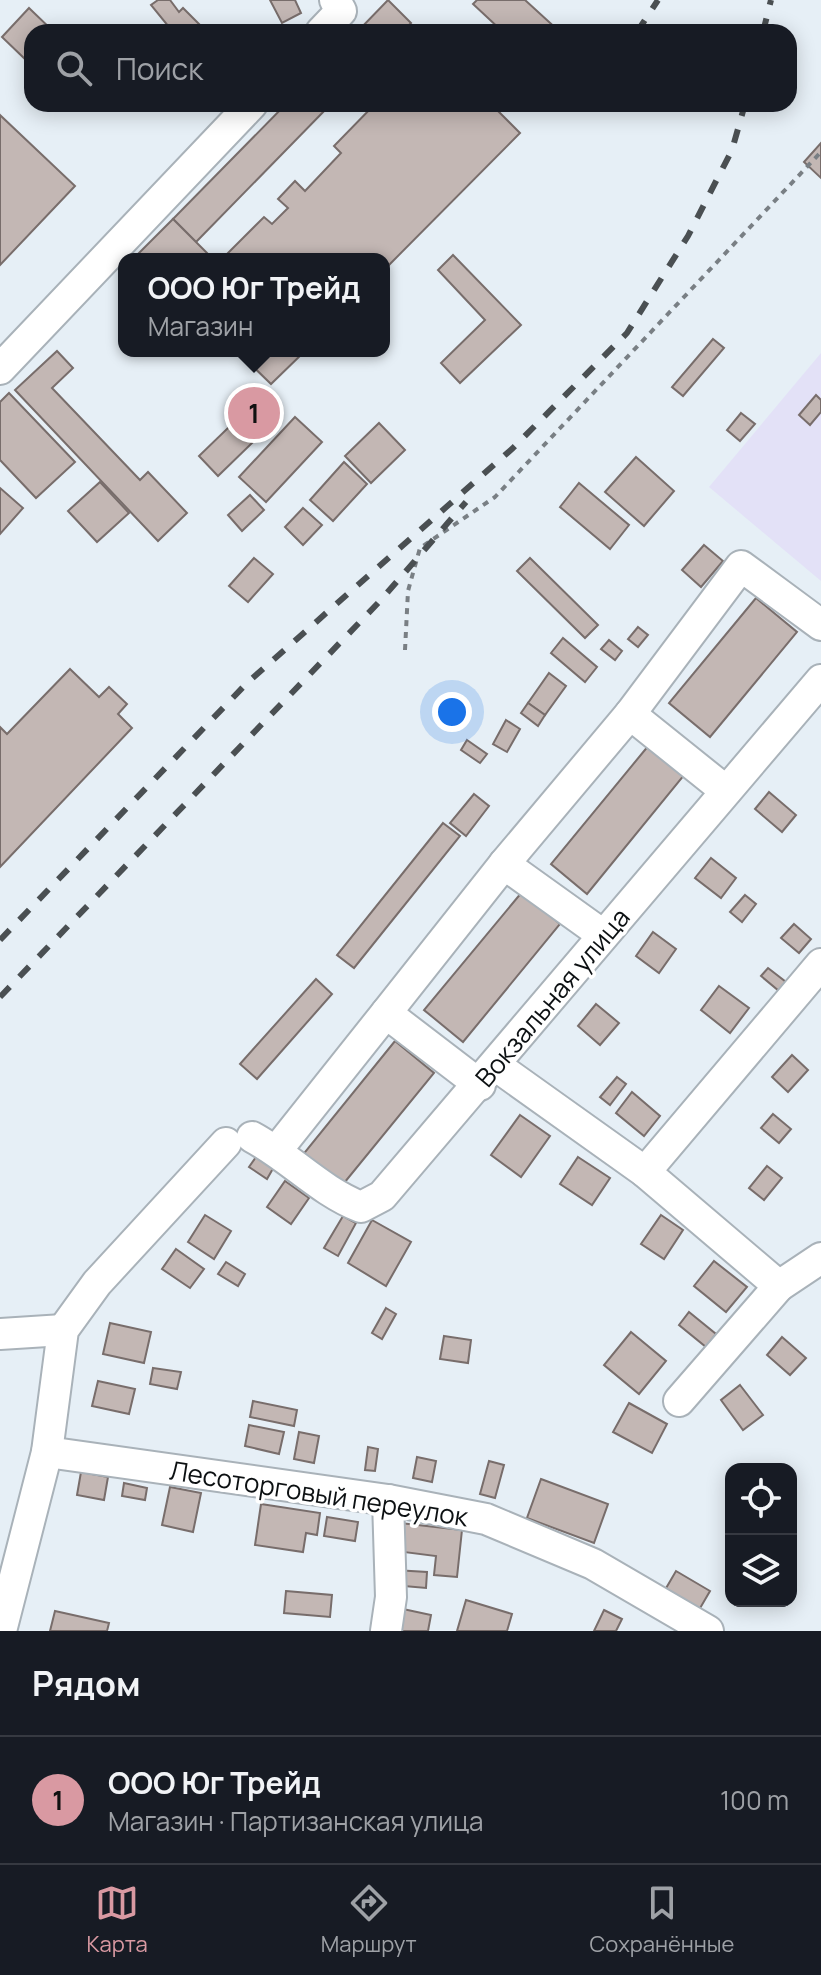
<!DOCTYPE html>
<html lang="ru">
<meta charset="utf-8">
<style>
body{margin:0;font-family:Manrope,sans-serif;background:#242831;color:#f1f3f6}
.controls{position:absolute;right:24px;bottom:24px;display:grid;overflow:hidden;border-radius:16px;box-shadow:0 4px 20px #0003}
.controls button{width:72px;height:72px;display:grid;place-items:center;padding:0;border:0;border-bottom:2px solid #363941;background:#171b24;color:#f1f3f6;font:40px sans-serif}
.you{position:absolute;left:452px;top:712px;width:28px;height:28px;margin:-20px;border:6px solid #fff;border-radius:50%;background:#1a73e8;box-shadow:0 0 0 12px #1a73e833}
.badge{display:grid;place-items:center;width:52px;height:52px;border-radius:50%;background:#d999a2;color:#111;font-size:26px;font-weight:700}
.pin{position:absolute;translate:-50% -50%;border:4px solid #fff;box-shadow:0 2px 8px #0006}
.popup{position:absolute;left:118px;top:253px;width:272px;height:104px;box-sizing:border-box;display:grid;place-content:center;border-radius:16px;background:#171b24;filter:drop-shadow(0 2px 6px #0005);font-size:26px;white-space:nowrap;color:#9ea1a6}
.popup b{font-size:30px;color:#f1f3f6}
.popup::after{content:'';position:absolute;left:50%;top:100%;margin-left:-16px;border:16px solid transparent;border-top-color:#171b24}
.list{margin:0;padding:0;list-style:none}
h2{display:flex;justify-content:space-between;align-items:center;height:104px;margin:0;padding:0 32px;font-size:34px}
h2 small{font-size:26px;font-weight:400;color:#9ea1a6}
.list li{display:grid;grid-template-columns:52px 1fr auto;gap:24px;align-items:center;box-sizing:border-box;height:128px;padding:0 32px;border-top:2px solid #363941}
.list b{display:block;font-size:30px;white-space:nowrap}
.list p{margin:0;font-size:26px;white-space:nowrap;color:#9ea1a6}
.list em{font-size:26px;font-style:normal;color:#9ea1a6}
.icon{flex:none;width:44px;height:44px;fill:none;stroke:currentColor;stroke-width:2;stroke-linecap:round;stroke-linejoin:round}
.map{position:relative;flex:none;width:821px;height:1631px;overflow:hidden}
.search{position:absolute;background:#171b24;box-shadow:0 4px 20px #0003;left:24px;right:24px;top:24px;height:88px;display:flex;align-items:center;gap:20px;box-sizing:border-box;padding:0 28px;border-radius:24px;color:#9ea1a6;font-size:30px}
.sheet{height:232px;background:#171b24}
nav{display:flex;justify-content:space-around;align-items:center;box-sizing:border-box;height:112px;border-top:2px solid #363941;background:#171b24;font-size:22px;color:#9ea1a6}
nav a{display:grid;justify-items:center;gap:4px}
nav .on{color:#d999a2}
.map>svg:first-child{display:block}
</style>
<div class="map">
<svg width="821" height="1631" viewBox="0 0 821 1631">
<rect width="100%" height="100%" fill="#e6eff6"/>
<polygon fill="#e3e1f7" points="821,353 821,581 709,487"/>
<g fill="#c3b7b4" stroke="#786d6b" stroke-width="2">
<polygon points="158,0 170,0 179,12 183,8 207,32 173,32 151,5"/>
<polygon points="270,0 295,0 301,13 282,23"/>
<polygon points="388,0 411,23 402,32 357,32"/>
<polygon points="477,0 525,0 560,32 503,32 473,4"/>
<polygon points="29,8 53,31 32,32 32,54 26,60 2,37"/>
<polygon points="286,104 331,104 196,242 173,219"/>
<polygon points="375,104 491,104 520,133 384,270 384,259 222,259 264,217 272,224 288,208 278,199 295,181 305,191 341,153 334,146"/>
<polygon points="0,115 75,186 0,265"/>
<polygon points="821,143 821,178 804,162"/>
<polygon points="173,219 213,259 133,259"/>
<polygon points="453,255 521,325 460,383 441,363 485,320 438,270"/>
<polygon points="713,339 724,348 683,396 672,387"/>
<polygon points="57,351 73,368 52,388 140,480 148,472 187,513 158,541 15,390"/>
<polygon points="237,351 305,351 271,384"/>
<polygon points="9,393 75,462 36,498 0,460 0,402"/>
<polygon points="816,395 821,400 821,412 810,425 799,415"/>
<polygon points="261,396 280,416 218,476 199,456"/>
<polygon points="741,413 755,424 740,441 727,430"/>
<polygon points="295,417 322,442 266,502 239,477"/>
<polygon points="379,423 405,450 371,483 345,456"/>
<polygon points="636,457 674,491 644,526 605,492"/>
<polygon points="344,462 367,484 333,521 310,500"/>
<polygon points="100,482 129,513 97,542 68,511"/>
<polygon points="579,483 629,525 610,549 560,507"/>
<polygon points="0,488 23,508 0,534"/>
<polygon points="250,495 264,510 242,531 228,515"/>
<polygon points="303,508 322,525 303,545 285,527"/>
<polygon points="704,545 723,561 701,587 682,570"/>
<polygon points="254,558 273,574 248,602 229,586"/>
<polygon points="530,558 598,625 585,638 517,571"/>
<polygon points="756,598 797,632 710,737 669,703"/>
<polygon points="638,627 648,635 638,647 628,639"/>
<polygon points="563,638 597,667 585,682 551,653"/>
<polygon points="609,640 622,651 615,660 601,649"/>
<polygon points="70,669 99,697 109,687 127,704 118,714 132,728 0,867 0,727 7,734"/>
<polygon points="549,673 566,686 545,715 528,703"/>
<polygon points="528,703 545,715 538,726 521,713"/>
<polygon points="506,720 520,729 507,752 493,744"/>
<polygon points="467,740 487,754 480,763 461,750"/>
<polygon points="649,745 685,774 587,894 551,864"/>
<polygon points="769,792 796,815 782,832 755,809"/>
<polygon points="474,794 489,806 466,836 450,823"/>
<polygon points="443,823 460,836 354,968 337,955"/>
<polygon points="711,858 736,878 721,898 695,878"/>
<polygon points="522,892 560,924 463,1042 424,1010"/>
<polygon points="745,895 756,904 742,922 730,912"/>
<polygon points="794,924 811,939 799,953 781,938"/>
<polygon points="653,932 676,949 659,973 636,956"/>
<polygon points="768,968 786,982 779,991 761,976"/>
<polygon points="316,979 332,994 257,1079 240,1064"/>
<polygon points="719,986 749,1008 730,1033 701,1010"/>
<polygon points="596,1004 619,1023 600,1045 578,1026"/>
<polygon points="395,1041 434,1073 340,1188 301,1157"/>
<polygon points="792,1055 808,1070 788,1092 772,1077"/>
<polygon points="617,1077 626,1084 610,1105 600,1097"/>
<polygon points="632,1092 660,1116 644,1136 616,1113"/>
<polygon points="773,1114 791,1129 779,1143 761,1128"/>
<polygon points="520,1115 550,1136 521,1177 491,1155"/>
<polygon points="258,1154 275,1165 267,1179 249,1167"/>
<polygon points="578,1157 610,1178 592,1205 560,1184"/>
<polygon points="767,1166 782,1178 764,1200 749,1188"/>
<polygon points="285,1181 309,1198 291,1224 267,1207"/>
<polygon points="205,1215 231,1231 214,1259 188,1242"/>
<polygon points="661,1215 683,1230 664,1259 641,1244"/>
<polygon points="343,1216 356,1223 338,1256 324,1248"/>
<polygon points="372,1220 411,1242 386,1286 348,1263"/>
<polygon points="176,1249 204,1269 190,1288 162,1269"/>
<polygon points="714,1261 747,1287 726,1312 694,1286"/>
<polygon points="226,1262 245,1274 238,1286 218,1274"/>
<polygon points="386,1308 396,1314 382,1339 372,1333"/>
<polygon points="689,1312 716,1334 706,1347 679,1325"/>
<polygon points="110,1323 151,1332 144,1363 103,1354"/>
<polygon points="631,1332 666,1361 639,1394 604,1365"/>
<polygon points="444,1336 471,1340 468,1363 440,1359"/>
<polygon points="782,1337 806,1358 790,1375 767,1355"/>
<polygon points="153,1368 181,1372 177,1389 150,1384"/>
<polygon points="98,1381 135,1389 129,1414 92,1406"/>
<polygon points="740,1385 763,1415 743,1430 721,1400"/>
<polygon points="253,1401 297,1410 294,1426 250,1417"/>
<polygon points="629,1403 667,1424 652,1453 613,1432"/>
<polygon points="249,1425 284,1432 279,1454 245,1446"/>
<polygon points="299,1432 319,1436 314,1463 294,1459"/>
<polygon points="368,1447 378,1449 375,1471 365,1470"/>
<polygon points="417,1457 436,1461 432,1482 413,1478"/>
<polygon points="489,1461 504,1465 495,1498 480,1494"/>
<polygon points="81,1472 108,1477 104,1500 77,1495"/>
<polygon points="541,1479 608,1504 594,1543 527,1518"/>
<polygon points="124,1483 147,1488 145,1500 122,1496"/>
<polygon points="170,1487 201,1493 193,1532 162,1525"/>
<polygon points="261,1504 320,1513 317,1535 306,1533 303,1552 255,1545"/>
<polygon points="327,1517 358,1522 355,1541 324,1536"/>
<polygon points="391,1522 462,1530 457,1577 434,1575 436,1556 388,1550"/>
<polygon points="394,1570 427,1572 426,1588 393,1585"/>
<polygon points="676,1571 710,1591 699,1610 665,1590"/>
<polygon points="286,1591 332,1595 330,1617 284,1613"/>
<polygon points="466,1600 512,1614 507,1631 457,1631"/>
<polygon points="403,1609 431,1615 428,1631 398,1631"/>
<polygon points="604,1610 622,1619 616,1631 594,1631"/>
<polygon points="55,1611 109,1623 107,1631 50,1631"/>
</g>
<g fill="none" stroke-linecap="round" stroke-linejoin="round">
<defs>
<g id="minor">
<polyline points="321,32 341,11 335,0"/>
<polyline points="0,369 252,104"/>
<polyline points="630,714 726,791"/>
<polyline points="504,864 603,935"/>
<polyline points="386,1013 504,864 630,714 741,566 821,625"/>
<polyline points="495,1065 645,1172 779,1286 679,1401"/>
<path d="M 252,1137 C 291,1158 320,1191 361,1207 L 382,1196 L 821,680"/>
<polyline points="277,1150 386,1013 480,1085"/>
<polyline points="645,1172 821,964"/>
<polyline points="779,1286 821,1258"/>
<polyline points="0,1334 63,1330"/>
<polyline points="47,1452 388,1500 486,1519 593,1564 708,1631"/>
<polyline points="1,1631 47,1452 63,1330 97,1283 226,1143"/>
<polyline points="386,1631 391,1597 388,1500"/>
</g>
</defs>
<use href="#minor" stroke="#a9b2b9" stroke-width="34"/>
<polyline stroke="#797f84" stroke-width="4" stroke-dasharray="6 6" stroke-linecap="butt" points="405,650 408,591 420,548 495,497 821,152"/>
<use href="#minor" stroke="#fff" stroke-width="30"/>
<g stroke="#4a4f52" stroke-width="6" stroke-dasharray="14 14" stroke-linecap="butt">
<polyline points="637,32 658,0"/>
<polyline points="763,32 771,0"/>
<polyline points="0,940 247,683 513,448 627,333 688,236 732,150 745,104"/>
<polyline points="0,997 380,601 466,502"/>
</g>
</g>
<g text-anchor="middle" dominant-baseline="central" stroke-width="7" stroke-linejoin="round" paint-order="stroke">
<g font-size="26" fill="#0c1012" stroke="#fff">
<text transform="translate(552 997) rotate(-50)">Вокзальная улица</text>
<text transform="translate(319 1493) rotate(9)">Лесоторговый переулок</text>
</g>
</g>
</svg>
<div class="controls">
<button><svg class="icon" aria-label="locate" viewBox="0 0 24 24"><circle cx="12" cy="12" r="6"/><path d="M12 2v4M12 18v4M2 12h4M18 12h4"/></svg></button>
<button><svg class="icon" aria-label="layers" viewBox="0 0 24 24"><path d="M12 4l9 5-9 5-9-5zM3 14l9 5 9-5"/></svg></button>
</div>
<div class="you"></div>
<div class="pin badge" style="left:254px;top:413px">1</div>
<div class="popup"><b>ООО Юг Трейд</b>Магазин</div>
<div class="search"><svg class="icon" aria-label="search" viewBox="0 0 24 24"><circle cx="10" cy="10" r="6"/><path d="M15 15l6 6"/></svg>Поиск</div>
</div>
<section class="sheet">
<h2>Рядом<small></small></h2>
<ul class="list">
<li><span class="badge">1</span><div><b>ООО Юг Трейд</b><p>Магазин · Партизанская улица</p></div><em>100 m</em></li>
</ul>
</section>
<nav>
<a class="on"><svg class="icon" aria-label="map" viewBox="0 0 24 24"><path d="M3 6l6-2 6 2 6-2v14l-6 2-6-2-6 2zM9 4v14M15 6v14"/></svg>Карта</a>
<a><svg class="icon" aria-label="directions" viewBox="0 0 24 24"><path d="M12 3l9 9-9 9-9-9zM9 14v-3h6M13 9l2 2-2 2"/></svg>Маршрут</a>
<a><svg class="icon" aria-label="saved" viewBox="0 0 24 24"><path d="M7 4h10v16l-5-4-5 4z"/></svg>Сохранённые</a>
</nav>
